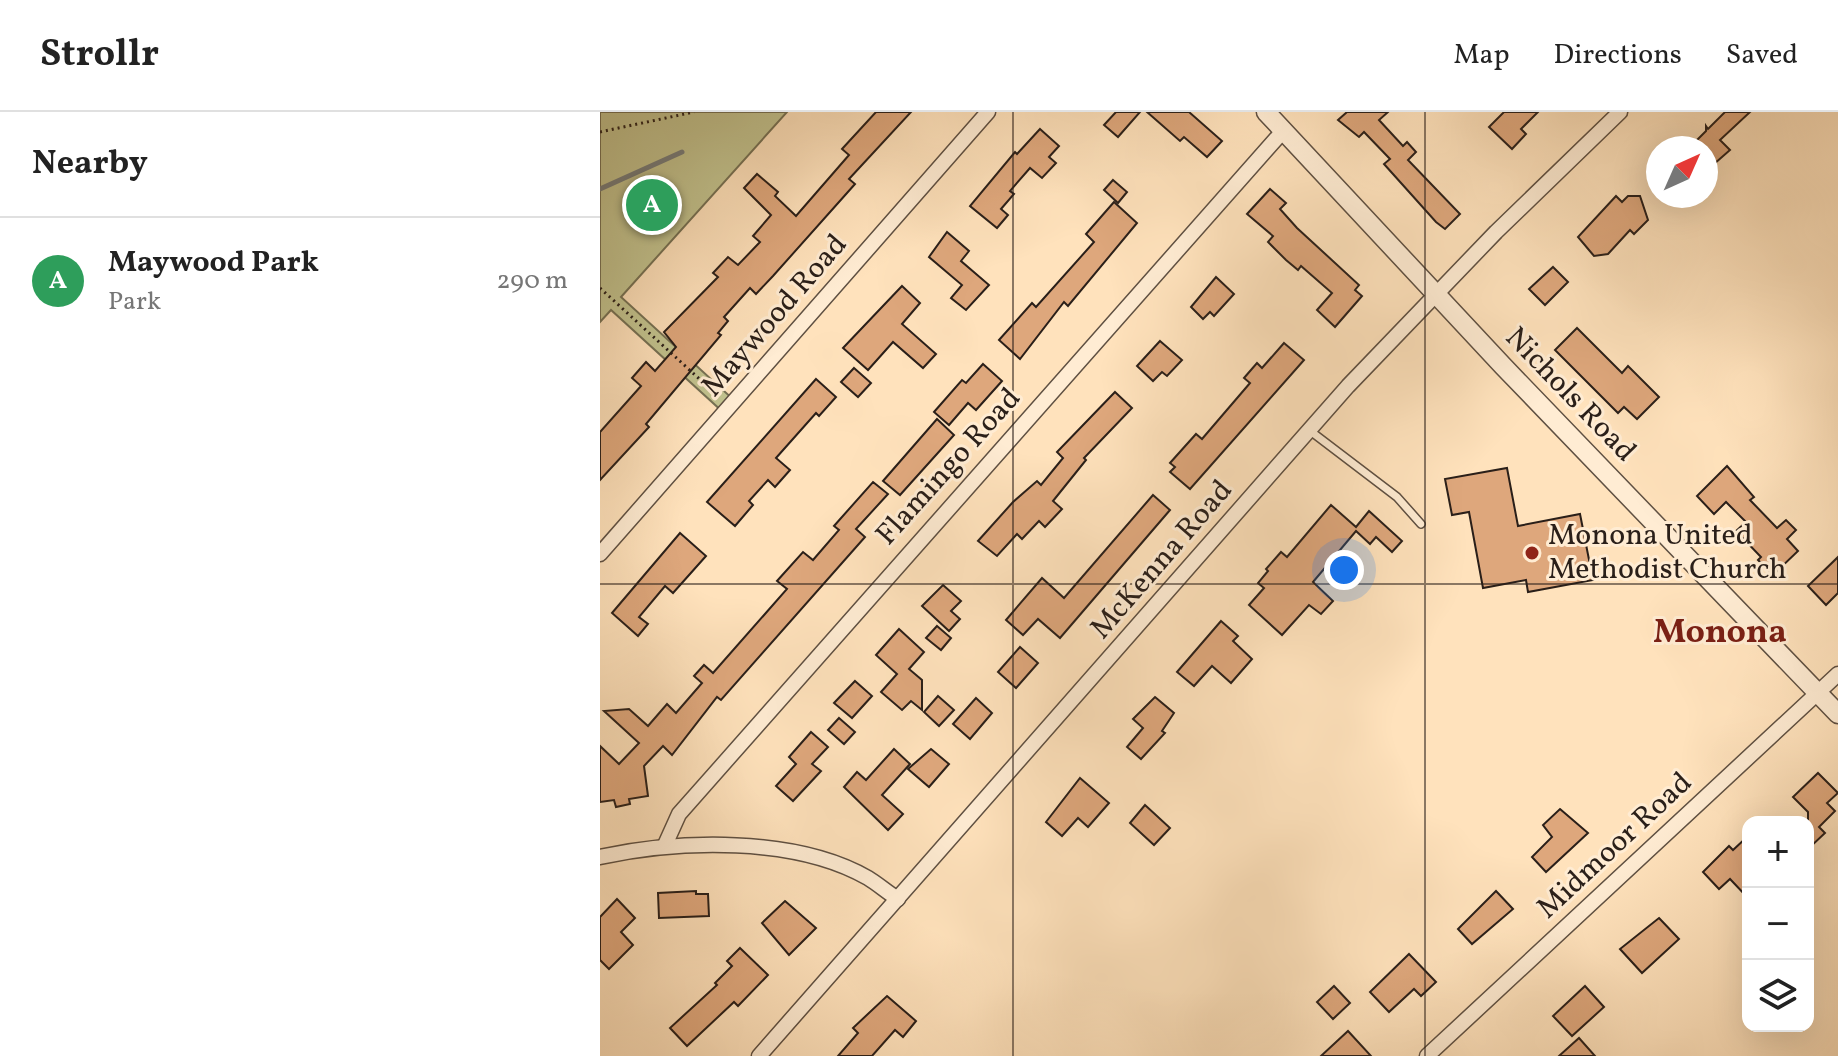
<!DOCTYPE html>
<meta charset="utf-8">
<style>
body{margin:0;font-family:Vollkorn,serif;background:#f2f2f2;color:#222}
.controls{position:absolute;right:24px;bottom:24px;display:grid;overflow:hidden;border-radius:16px;box-shadow:0 8px 32px #0002}
.controls button{width:72px;height:72px;display:grid;place-items:center;padding:0;border:0;border-bottom:2px solid #e0e0e0;background:#fff;color:#222;font:40px sans-serif}
.compass{position:absolute;left:1046px;top:24px;width:72px;height:72px;border-radius:50%;background:#fff;box-shadow:0 8px 32px #0002;rotate:45deg}
.you{position:absolute;left:744px;top:458px;width:28px;height:28px;margin:-20px;border:6px solid #fff;border-radius:50%;background:#1a73e8;box-shadow:0 0 0 12px #1a73e833}
.badge{display:grid;place-items:center;width:52px;height:52px;border-radius:50%;background:#0b8043;color:#fff;font-size:26px;font-weight:700}
.pin{position:absolute;translate:-50% -50%;border:4px solid #fff;box-shadow:0 2px 8px #0006}
.list{margin:0;padding:0;list-style:none}
h2{display:flex;justify-content:space-between;align-items:center;height:104px;margin:0;padding:0 32px;font-size:34px}
h2 small{font-size:26px;font-weight:400;color:#767676}
.list li{display:grid;grid-template-columns:52px 1fr auto;gap:24px;align-items:center;box-sizing:border-box;height:128px;padding:0 32px;border-top:2px solid #e0e0e0}
.list b{display:block;font-size:30px;white-space:nowrap}
.list p{margin:0;font-size:26px;white-space:nowrap;color:#767676}
.list em{font-size:26px;font-style:normal;color:#767676}
.icon{flex:none;width:44px;height:44px;fill:none;stroke:currentColor;stroke-width:2;stroke-linecap:round;stroke-linejoin:round}
.map{position:relative;flex:none;width:1238px;height:944px;overflow:hidden}
header{display:flex;align-items:center;gap:48px;box-sizing:border-box;height:112px;padding:0 40px;background:#fff;border-bottom:2px solid #e0e0e0}
header strong{font-size:38px}
nav{display:flex;gap:44px;margin-inline-start:auto;font-size:28px}
main{display:flex}
aside{flex:1;background:#fff}
.map>svg:first-child{display:block}
</style>
<header>
<strong>Strollr</strong>
<nav><a>Map</a><a>Directions</a><a>Saved</a></nav>
</header>
<main>
<aside>
<h2>Nearby<small></small></h2>
<ul class="list">
<li><span class="badge" style="background:#2e9e5b">A</span><div><b>Maywood Park</b><p>Park</p></div><em>290 m</em></li>
</ul>
</aside>
<div class="map">
<svg width="1238" height="944" viewBox="0 0 1238 944">
<rect width="100%" height="100%" fill="#ffe2bc"/>
<filter id="stains"><feTurbulence type="fractalNoise" baseFrequency=".0025" numOctaves="4"/><feColorMatrix values="0 0 0 0 .2 0 0 0 0 .09 0 0 0 0 .02 0 0 0 .5 -.17"/></filter>
<radialGradient id="worn" r=".72"><stop offset=".6" stop-color="#630" stop-opacity="0"/><stop offset="1" stop-color="#630" stop-opacity=".3"/></radialGradient>
<polygon fill="#c2c38f" stroke="#767154" stroke-width="2" points="0,0 187,0 21,185 135,289 124,301 11,198 0,210"/>
<g fill="none" stroke-linecap="round" stroke-linejoin="round">
<polyline stroke="#757c7b" stroke-width="5" points="0,77 82,40"/>
</g>
<g fill="#dea77c" stroke="#2a1f19" stroke-width="2">
<polygon points="276,0 311,0 249,67 255,72 173,164 156,182 150,176 124,205 128,209 118,221 121,223 46,312 49,315 0,368 0,320 41,274 32,266 46,250 55,259 76,235 64,220 118,165 113,161 128,145 138,153 160,130 153,124 171,103 144,76 157,62 178,80 175,84 196,104 249,43 242,37"/>
<polygon points="516,0 540,0 518,25 504,13"/>
<polygon points="547,0 589,0 622,29 607,45 584,25 580,29"/>
<polygon points="747,0 788,0 779,8 803,34 807,30 816,40 808,48 860,102 845,117 836,110 784,52 790,47 764,20 759,25 738,8"/>
<polygon points="904,0 938,0 921,17 926,22 912,37 889,15"/>
<polygon points="1125,0 1150,0 1120,28 1130,38 1106,59 1106,36 1089,36 1106,19 1106,14 1108,17"/>
<polygon points="440,17 459,34 449,45 456,51 442,66 430,56 410,79 414,82 401,97 408,103 397,116 370,94 415,40 417,42"/>
<polygon points="513,68 527,80 518,91 504,78"/>
<polygon points="670,77 686,91 680,97 697,116 759,173 755,178 762,184 735,215 717,198 732,181 701,154 698,158 686,148 668,130 673,124 647,102"/>
<polygon points="1016,84 1022,90 1028,84 1040,84 1048,108 1034,122 1030,118 1008,142 994,144 978,125"/>
<polygon points="514,90 537,111 468,194 464,190 420,247 399,228 432,191 436,195 494,130 486,122"/>
<polygon points="347,120 369,139 361,149 389,173 366,198 351,186 362,173 329,145"/>
<polygon points="953,155 968,170 945,193 929,177"/>
<polygon points="616,165 634,182 614,204 610,200 603,207 591,195"/>
<polygon points="302,174 320,191 302,212 336,242 323,256 293,230 268,258 243,236"/>
<polygon points="977,216 1022,261 1028,254 1059,285 1037,307 1024,295 1018,301 955,238"/>
<polygon points="560,229 582,248 567,264 562,260 553,269 537,254"/>
<polygon points="684,231 704,248 590,377 570,360 575,355 570,351 596,322 602,327 650,271 644,266 657,251 662,256"/>
<polygon points="383,252 402,269 376,298 368,291 349,313 334,300 362,268 366,271"/>
<polygon points="254,256 271,271 258,285 241,270"/>
<polygon points="216,267 236,285 219,304 216,301 176,346 190,358 175,375 168,368 149,389 153,393 135,414 107,390"/>
<polygon points="515,280 532,296 484,346 486,348 453,389 462,397 445,415 439,409 422,427 417,422 397,444 378,429 413,390 437,369 441,373 463,346 457,340"/>
<polygon points="337,307 354,323 300,383 283,369"/>
<polygon points="1127,354 1154,385 1150,388 1177,416 1186,408 1196,418 1187,427 1198,439 1173,463 1158,448 1161,445 1136,419 1146,410 1126,390 1114,402 1097,384"/>
<polygon points="907,356 918,414 980,402 993,468 928,480 926,468 883,476 869,400 852,403 845,367"/>
<polygon points="273,370 288,382 256,417 265,425 121,588 117,585 72,643 63,634 44,654 48,684 29,687 30,692 16,695 14,688 0,690 0,634 19,652 39,631 4,599 29,597 48,614 67,592 76,601 102,571 94,564 104,553 113,561 187,477 177,469 203,440 213,448 239,418 234,414"/>
<polygon points="553,383 570,398 460,526 438,507 423,523 406,508 442,466 464,486"/>
<polygon points="731,393 756,415 769,399 802,429 792,440 776,425 770,432 756,419 713,470 733,489 721,502 709,493 682,523 649,493 664,476 658,471 668,459 666,457 681,440 687,445"/>
<polygon points="80,421 106,444 73,481 65,474 39,505 48,512 38,524 12,501"/>
<polygon points="1238,445 1238,481 1226,493 1208,474"/>
<polygon points="343,473 361,489 351,499 360,507 349,519 322,494"/>
<polygon points="621,509 638,524 633,529 652,547 631,571 612,554 594,574 577,560"/>
<polygon points="337,514 351,526 341,538 326,526"/>
<polygon points="299,517 324,540 309,557 322,568 322,598 311,589 302,598 281,580 297,562 276,543"/>
<polygon points="420,535 438,551 416,576 398,560"/>
<polygon points="255,569 272,584 252,606 234,591"/>
<polygon points="338,584 354,598 339,614 324,600"/>
<polygon points="555,585 574,601 562,619 565,621 541,647 527,635 543,616 533,607"/>
<polygon points="376,586 392,601 370,627 353,612"/>
<polygon points="239,606 255,620 244,632 228,618"/>
<polygon points="211,620 228,635 212,652 221,659 193,689 176,674 196,652 189,645"/>
<polygon points="294,637 310,652 282,683 303,702 288,718 244,675 257,660 266,668"/>
<polygon points="331,637 349,652 329,675 308,657"/>
<polygon points="1218,661 1238,681 1227,691 1235,699 1219,715 1225,721 1208,737 1208,700 1193,685"/>
<polygon points="480,666 509,691 488,715 478,706 462,724 446,710"/>
<polygon points="545,693 570,716 554,733 530,711"/>
<polygon points="960,697 988,721 946,760 932,745 952,725 943,713"/>
<polygon points="1148,724 1148,786 1130,767 1119,777 1103,760 1129,734 1133,738"/>
<polygon points="96,779 96,782 108,782 109,804 59,806 58,781"/>
<polygon points="896,779 913,797 872,832 858,817"/>
<polygon points="17,787 35,806 21,820 33,833 9,857 0,848 0,805"/>
<polygon points="185,789 216,816 189,843 162,811"/>
<polygon points="1059,806 1079,827 1042,861 1020,837"/>
<polygon points="140,836 168,863 138,894 134,890 87,934 70,916 117,873 115,871 132,854 127,849"/>
<polygon points="809,842 836,870 821,884 814,877 789,900 770,880"/>
<polygon points="734,874 750,891 733,907 717,890"/>
<polygon points="985,874 1004,895 972,924 953,904"/>
<polygon points="287,884 316,909 303,925 295,918 272,944 238,944 258,921 253,916"/>
<polygon points="748,919 771,944 721,944"/>
<polygon points="979,926 995,944 959,944"/>
</g>
<g fill="none" stroke-linecap="round" stroke-linejoin="round">
<defs>
<polyline id="service" points="709,318 797,385 821,412"/>
<g id="minor">
<polyline points="0,442 388,0"/>
<polyline points="65,733 79,702 683,19"/>
<path d="M 0,745 C 79,728 195,724 268,766 C 278,772 288,781 298,787"/>
<polyline points="159,944 748,274 896,120 1020,0"/>
<polyline points="827,944 1238,562"/>
</g>
<polyline id="tertiary" points="666,0 903,254 1238,602"/>
</defs>
<use href="#service" stroke="#5f5042" stroke-width="10"/>
<use href="#minor" stroke="#5f5042" stroke-width="17"/>
<use href="#tertiary" stroke="#5f5042" stroke-width="21"/>
<g stroke="#2a1f19" stroke-width="3" stroke-dasharray="2 4" stroke-linecap="butt">
<polyline points="0,20 94,0"/>
<polyline points="0,176 118,284"/>
</g>
<use href="#service" stroke="#ffecd3" stroke-width="7"/>
<use href="#minor" stroke="#ffecd3" stroke-width="14"/>
<use href="#tertiary" stroke="#ffecd3" stroke-width="18"/>
</g>
<path fill="none" stroke="#2a1f19" stroke-width="2" stroke-opacity="0.55" d="M 413,0 L 413,944M 825,0 L 825,944M 0,472 L 1238,472"/>
<circle fill="#8f2418" stroke="#ffecd3" stroke-width="3" cx="932" cy="441" r="8"/>
<g text-anchor="middle" dominant-baseline="central" stroke-width="6" stroke-linejoin="round" paint-order="stroke">
<g font-size="30" fill="#2a1f19" stroke="#ffecd3">
<text transform="translate(175 204) rotate(-49)">Maywood Road</text>
<text transform="translate(970 283) rotate(46)">Nichols Road</text>
<text transform="translate(349 355) rotate(-48)">Flamingo Road</text>
<text transform="translate(562 448) rotate(-49)">McKenna Road</text>
<text transform="translate(1015 734) rotate(-43)">Midmoor Road</text>
</g>
<g font-size="30" fill="#2a1f19" stroke="#ffecd3" text-anchor="start">
<text x="948" y="424">Monona United<tspan x="948" dy="34">Methodist Church</tspan></text>
</g>
<g font-size="34" font-weight="bold" fill="#7a1f14" stroke="#ffecd3">
<text x="1120" y="521">Monona</text>
</g>
</g>
<rect width="100%" height="100%" filter="url(#stains)"/>
<rect width="100%" height="100%" fill="url(#worn)"/>
</svg>
<div class="controls">
<button>+</button>
<button>−</button>
<button><svg class="icon" aria-label="layers" viewBox="0 0 24 24"><path d="M12 4l9 5-9 5-9-5zM3 14l9 5 9-5"/></svg></button>
</div>
<svg class="compass" viewBox="-18 -18 36 36"><path d="M0-13l5 13h-10z" fill="#e53935"/><path d="M0 13l5-13h-10z" fill="#767676"/></svg>
<div class="you"></div>
<div class="pin badge" style="left:52px;top:93px;background:#2e9e5b">A</div>
</div>
</main>
